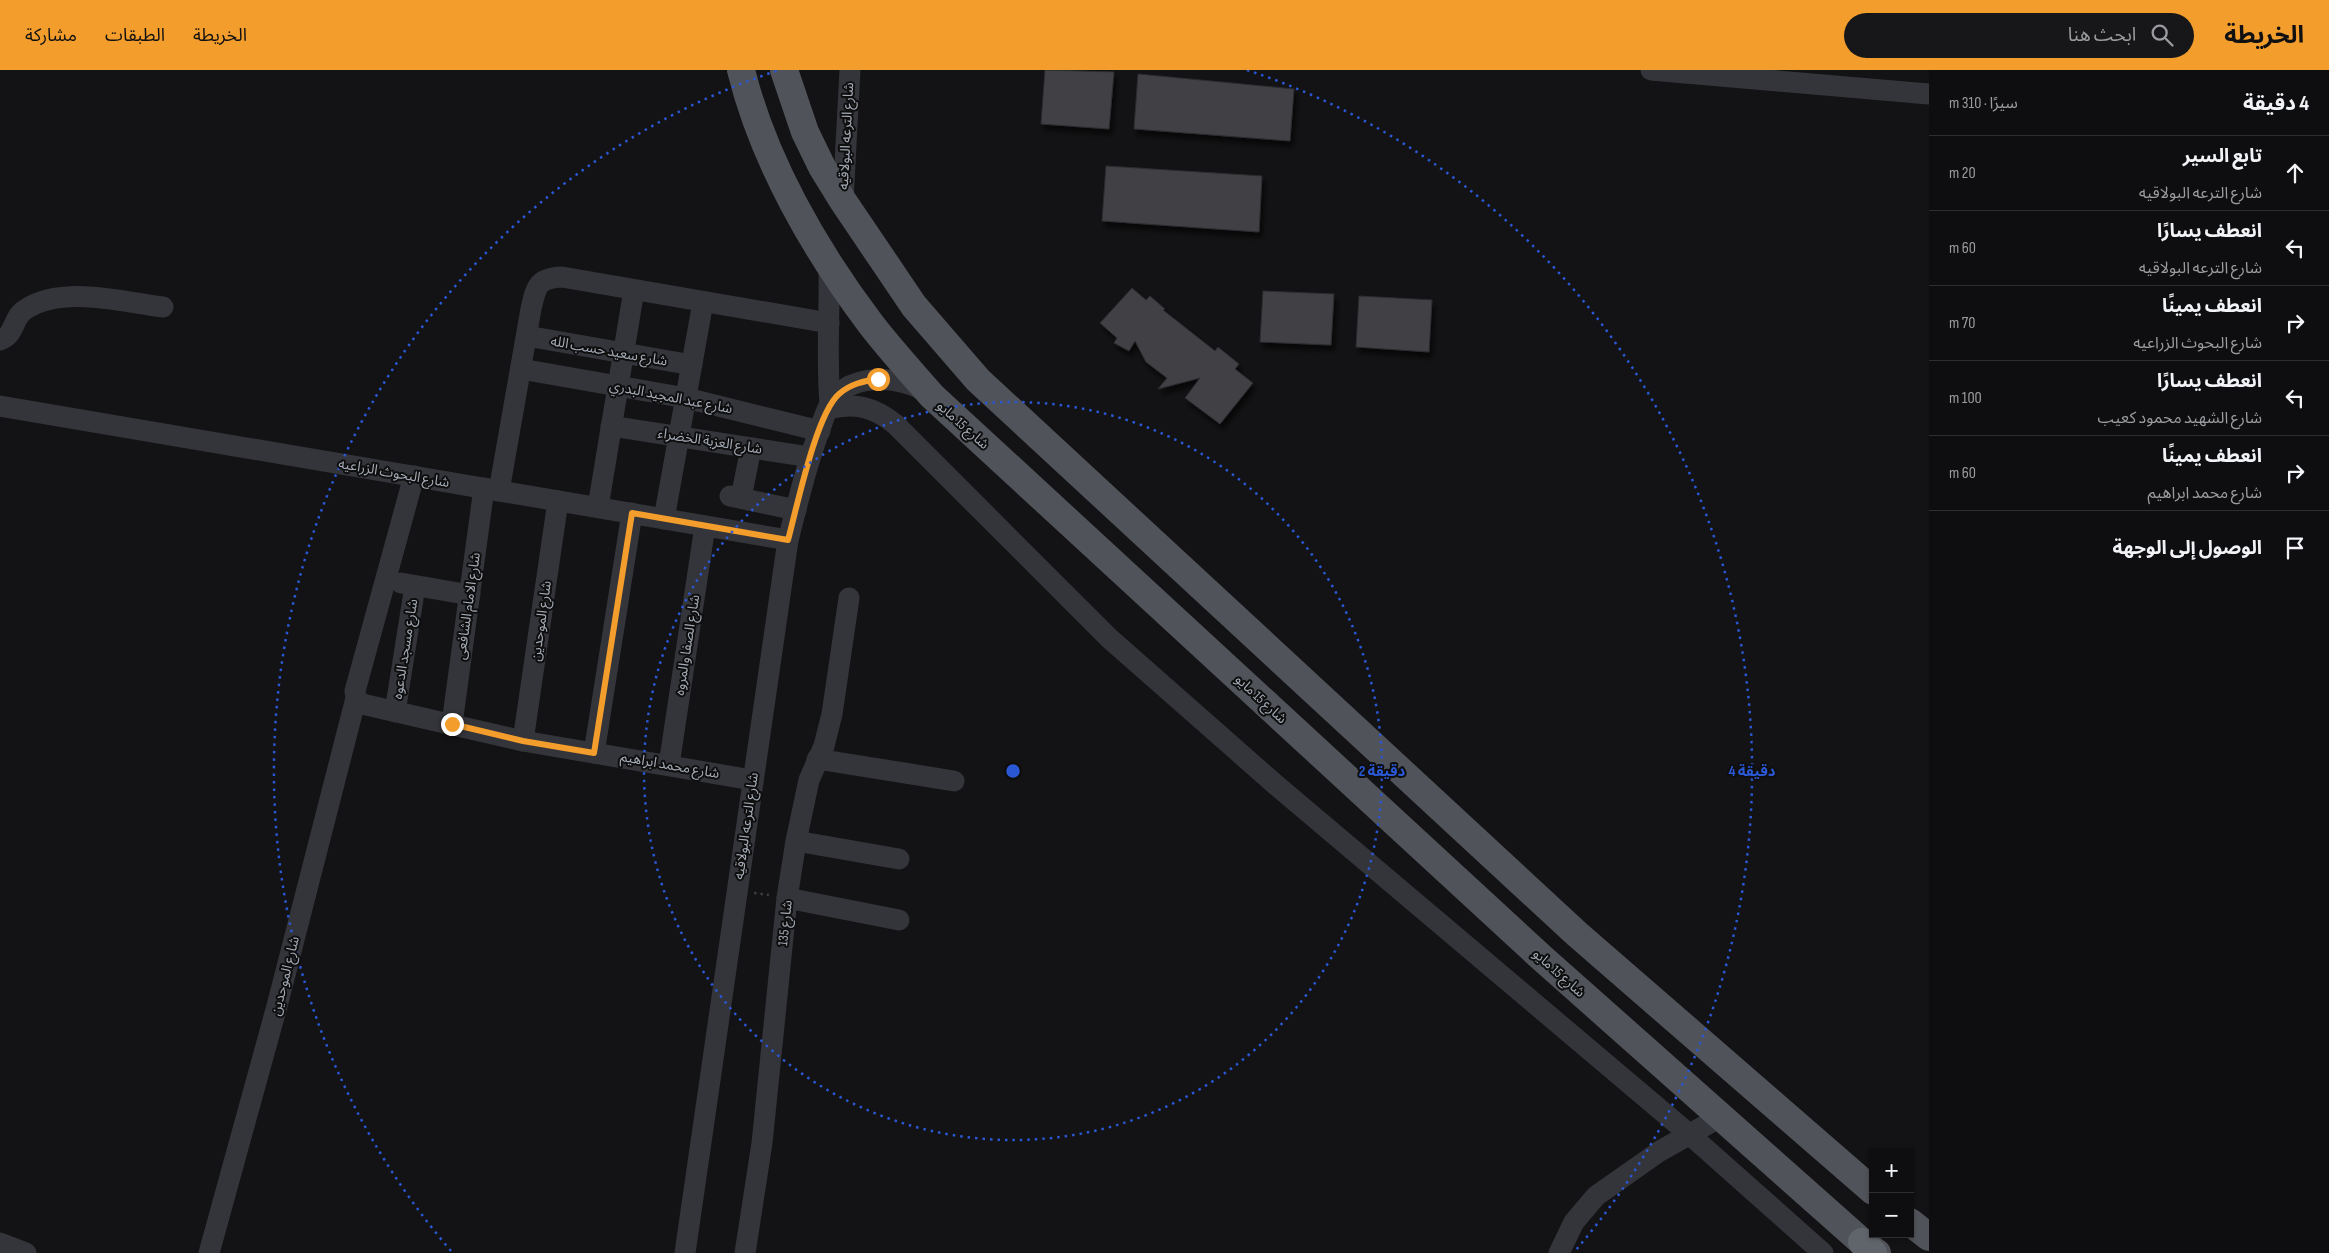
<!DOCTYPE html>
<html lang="ar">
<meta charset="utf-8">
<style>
body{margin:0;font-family:"Sofia Sans Condensed","Noto Sans Arabic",sans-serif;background:#171719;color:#f1f3f6;direction:rtl}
.controls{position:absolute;right:15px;bottom:15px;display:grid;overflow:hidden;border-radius:0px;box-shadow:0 1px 4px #0004}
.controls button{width:45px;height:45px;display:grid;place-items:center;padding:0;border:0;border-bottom:1px solid #2e2e30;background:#0e0e10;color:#f1f3f6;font:25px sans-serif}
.stop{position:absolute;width:15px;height:15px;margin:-11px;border:4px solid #f39d2c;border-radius:50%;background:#fff}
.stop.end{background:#f39d2c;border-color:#fff;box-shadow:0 1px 5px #0008}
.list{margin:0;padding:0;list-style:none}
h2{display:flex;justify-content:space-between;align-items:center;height:65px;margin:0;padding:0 20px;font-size:21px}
h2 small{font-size:16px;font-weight:400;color:#9b9c9f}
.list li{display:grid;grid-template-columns:32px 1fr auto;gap:15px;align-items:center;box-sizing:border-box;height:75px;padding:0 20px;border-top:1px solid #2e2e30}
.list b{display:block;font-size:19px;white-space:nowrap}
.list p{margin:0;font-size:16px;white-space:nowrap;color:#9b9c9f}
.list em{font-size:16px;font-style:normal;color:#9b9c9f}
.icon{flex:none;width:28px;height:28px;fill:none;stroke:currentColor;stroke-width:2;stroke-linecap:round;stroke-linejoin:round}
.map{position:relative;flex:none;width:1929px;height:1183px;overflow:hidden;direction:ltr}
header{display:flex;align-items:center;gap:30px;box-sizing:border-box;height:70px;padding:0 25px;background:#f39d2c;color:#111}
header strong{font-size:24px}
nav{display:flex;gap:28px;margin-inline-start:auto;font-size:18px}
.search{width:350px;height:45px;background:#171719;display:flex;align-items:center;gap:12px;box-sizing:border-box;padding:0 18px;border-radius:28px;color:#9b9c9f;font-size:19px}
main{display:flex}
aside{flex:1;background:#0e0e10}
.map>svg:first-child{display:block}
</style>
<header>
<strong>الخريطة</strong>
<div class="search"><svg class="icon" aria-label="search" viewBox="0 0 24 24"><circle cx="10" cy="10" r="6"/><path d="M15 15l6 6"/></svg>ابحث هنا</div>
<nav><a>الخريطة</a><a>الطبقات</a><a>مشاركة</a></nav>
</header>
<main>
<aside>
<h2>4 دقيقة<small>سيرًا · 310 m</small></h2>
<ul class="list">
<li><svg class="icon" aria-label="ahead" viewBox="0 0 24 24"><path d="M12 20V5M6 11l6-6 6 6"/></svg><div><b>تابع السير</b><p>شارع الترعه البولاقيه</p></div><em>20 m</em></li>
<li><svg class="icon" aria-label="left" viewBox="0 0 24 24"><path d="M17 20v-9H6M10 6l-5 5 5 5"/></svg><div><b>انعطف يسارًا</b><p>شارع الترعه البولاقيه</p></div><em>60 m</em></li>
<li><svg class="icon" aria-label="right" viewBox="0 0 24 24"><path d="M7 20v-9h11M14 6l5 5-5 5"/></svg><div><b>انعطف يمينًا</b><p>شارع البحوث الزراعيه</p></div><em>70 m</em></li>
<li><svg class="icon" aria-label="left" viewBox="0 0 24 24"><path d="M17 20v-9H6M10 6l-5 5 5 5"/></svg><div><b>انعطف يسارًا</b><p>شارع الشهيد محمود كعيب</p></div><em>100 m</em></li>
<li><svg class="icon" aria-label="right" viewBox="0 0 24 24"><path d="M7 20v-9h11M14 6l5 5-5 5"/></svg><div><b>انعطف يمينًا</b><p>شارع محمد ابراهيم</p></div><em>60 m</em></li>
<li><svg class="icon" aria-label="arrive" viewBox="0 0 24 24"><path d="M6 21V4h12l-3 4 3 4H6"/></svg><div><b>الوصول إلى الوجهة</b></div></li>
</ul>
</aside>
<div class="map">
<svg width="1929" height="1183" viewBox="0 0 1929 1183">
<defs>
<filter id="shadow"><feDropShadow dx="3" dy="5.5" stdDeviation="2.5" flood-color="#0009"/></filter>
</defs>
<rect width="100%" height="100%" fill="#131315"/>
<g fill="#3f4145" stroke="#2d2d31" filter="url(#shadow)">
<polygon points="1045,0 1114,2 1109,59 1041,54"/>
<polygon points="1138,4 1294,19 1290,71 1134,59"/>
<polygon points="1106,96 1262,106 1259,162 1102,151"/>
<polygon points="1132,218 1146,230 1150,226 1165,239 1163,240 1215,281 1218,277 1239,294 1235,299 1253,313 1220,354 1185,328 1200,308 1158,319 1167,308 1146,292 1135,271 1129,281 1114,273 1117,268 1100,253"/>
<polygon points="1263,221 1334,224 1331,275 1260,272"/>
<polygon points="1359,226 1432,230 1429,282 1356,277"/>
</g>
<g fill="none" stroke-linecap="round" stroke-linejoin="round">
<polyline stroke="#3a3c41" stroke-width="2.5" stroke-dasharray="2.5 4" stroke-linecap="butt" points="754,823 769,825"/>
<g stroke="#34353a" stroke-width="21">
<polyline points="1651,0 1929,24"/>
<polyline points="843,131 850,0"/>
<path d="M 829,194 C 830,241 826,287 830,334"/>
<polyline points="527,266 692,295"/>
<path d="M 0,270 C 16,265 12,247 26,239 C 63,215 122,232 163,237"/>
<polyline points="521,299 686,328 820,361"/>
<polyline points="0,336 788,470"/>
<path d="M 828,339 C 854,332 874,337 895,354 L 1109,568 L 1276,715 L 1689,1064 L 1823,1183"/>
<polyline points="611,356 810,387"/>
<path d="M 499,421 L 531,239 C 536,217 537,208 562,207 L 829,253"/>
<polyline points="730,426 796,440"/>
<polyline points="741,428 751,378"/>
<polyline points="598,437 634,220"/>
<polyline points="664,449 703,232"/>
<polyline points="401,513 470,525"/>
<polyline points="356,628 362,634 523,671 752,710"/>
<polyline points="395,642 415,516"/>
<polyline points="452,654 484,418"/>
<polyline points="523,671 558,431"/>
<polyline points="594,683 632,443"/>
<polyline points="817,689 954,711"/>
<polyline points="669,695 705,456"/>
<polyline points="796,771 899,789"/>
<polyline points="787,828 899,850"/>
<polyline points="0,1173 26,1183"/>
<polyline points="209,1183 277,936 356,628 355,621 414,406"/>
<path d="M 685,1183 L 788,470 C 798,432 806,395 820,359 C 823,351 825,342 830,334 C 849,302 899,305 926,322"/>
<polyline points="745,1183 762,1073 787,828 796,771 809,710 824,676 832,644 849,528"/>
<polyline points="1559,1183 1574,1152 1596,1126 1660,1081 1722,1046"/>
</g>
<g stroke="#505359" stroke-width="28">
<path d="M 741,0 C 763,90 815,180 870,253 C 889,278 911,302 932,326 L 1542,888 L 1862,1172 L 1877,1183"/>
<polyline points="784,0 805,62 822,97 843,131 914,236 978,310 1577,864 1873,1121"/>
<polyline points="1910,1152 1929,1167"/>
</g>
<polyline stroke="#60646b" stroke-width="28" points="1862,1172 1873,1183"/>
</g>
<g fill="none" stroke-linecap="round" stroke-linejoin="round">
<path stroke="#f39d2c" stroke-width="6" d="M 452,654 L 523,671 L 594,683 L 632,443 L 788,470 C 797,437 816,344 839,324 C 850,314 864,311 878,309"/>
</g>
<g fill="none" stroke="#2a57d4" stroke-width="2.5" stroke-dasharray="2.5 5">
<circle cx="1013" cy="701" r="369"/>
<path d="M451 1181A739 739 0 0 1 779 0M1247 0A739 739 0 0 1 1575 1181"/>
</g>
<g text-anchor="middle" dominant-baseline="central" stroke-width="4" stroke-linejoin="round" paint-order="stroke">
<g font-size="14" fill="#a4abb5" stroke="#0e0e0f">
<text transform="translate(846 66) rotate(-87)">شارع الترعه البولاقيه</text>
<text transform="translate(609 281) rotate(10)">شارع سعيد حسب الله</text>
<text transform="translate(671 327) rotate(11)">شارع عبد المجيد البدري</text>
<text transform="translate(963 355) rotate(42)">شارع 15 مايو</text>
<text transform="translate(710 371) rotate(9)">شارع العزبة الخضراء</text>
<text transform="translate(394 403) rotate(10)">شارع البحوث الزراعيه</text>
<text transform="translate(468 536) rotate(-82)">شارع الامام الشافعى</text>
<text transform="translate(541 551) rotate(-82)">شارع الموحدين</text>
<text transform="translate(687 575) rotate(-81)">شارع الصفا والمروه</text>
<text transform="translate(405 579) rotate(-81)">شارع مسجد الدعوه</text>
<text transform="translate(1261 629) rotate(43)">شارع 15 مايو</text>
<text transform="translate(670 695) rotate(10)">شارع محمد ابراهيم</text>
<text transform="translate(746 756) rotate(-82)">شارع الترعه البولاقيه</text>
<text transform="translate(785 853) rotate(-84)">شارع 135</text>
<text transform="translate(1559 903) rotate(42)">شارع 15 مايو</text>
<text transform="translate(285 906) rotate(-76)">شارع الموحدين</text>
</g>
</g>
<circle cx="1013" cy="701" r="8" fill="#2a57d4" stroke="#0e0e0f" stroke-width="2.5"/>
<g font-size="15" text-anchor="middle" font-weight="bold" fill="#2a57d4" stroke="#0e0e0f" stroke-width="4" stroke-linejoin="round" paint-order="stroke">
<text x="1382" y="706">2 دقيقة</text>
<text x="1752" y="706">4 دقيقة</text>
</g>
</svg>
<div class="controls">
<button>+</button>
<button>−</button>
</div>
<div class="stop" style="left:878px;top:309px"></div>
<div class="stop end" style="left:452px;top:654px"></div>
</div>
</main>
